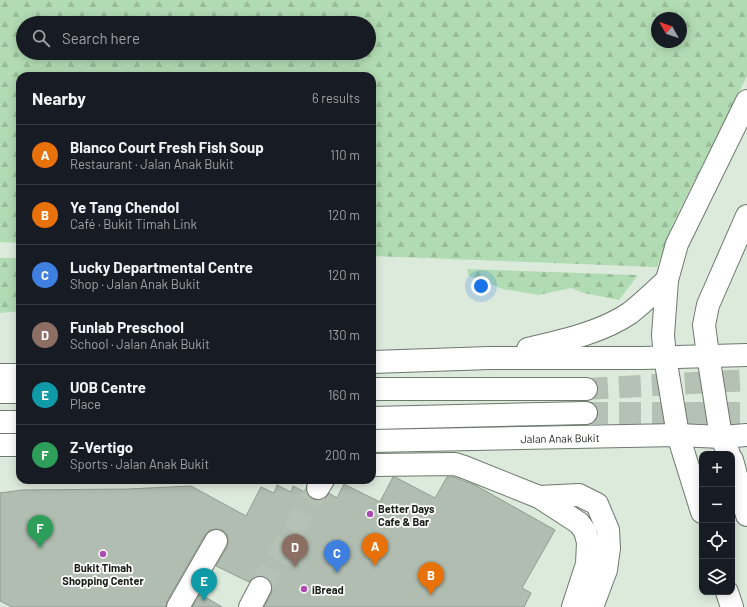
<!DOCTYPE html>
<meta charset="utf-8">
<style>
body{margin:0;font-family:Barlow,sans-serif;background:#242831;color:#f1f3f6}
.controls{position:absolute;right:12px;bottom:12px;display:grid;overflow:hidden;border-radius:8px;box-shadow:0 2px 10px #0003}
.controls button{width:36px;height:36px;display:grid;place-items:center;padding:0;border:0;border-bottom:1px solid #363941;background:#171b24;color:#f1f3f6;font:20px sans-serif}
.compass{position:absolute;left:651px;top:12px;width:36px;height:36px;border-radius:50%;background:#171b24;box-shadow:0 2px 10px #0003;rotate:310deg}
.you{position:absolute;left:481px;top:286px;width:14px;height:14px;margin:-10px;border:3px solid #fff;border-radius:50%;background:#1a73e8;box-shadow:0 0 0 6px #1a73e833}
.badge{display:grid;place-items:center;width:26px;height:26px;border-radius:50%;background:#ad4bb3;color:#fff;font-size:13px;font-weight:700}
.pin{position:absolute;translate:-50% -33px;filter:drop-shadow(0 1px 2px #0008)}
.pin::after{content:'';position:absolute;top:21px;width:14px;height:12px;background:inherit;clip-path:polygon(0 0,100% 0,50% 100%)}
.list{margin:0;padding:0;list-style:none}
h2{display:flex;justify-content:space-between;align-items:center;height:52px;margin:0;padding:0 16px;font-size:17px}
h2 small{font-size:13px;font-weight:400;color:#9ea1a6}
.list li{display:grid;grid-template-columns:26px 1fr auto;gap:12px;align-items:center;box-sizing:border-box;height:60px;padding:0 16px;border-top:1px solid #363941}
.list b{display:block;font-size:15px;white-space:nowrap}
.list p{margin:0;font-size:13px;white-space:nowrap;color:#9ea1a6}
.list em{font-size:13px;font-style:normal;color:#9ea1a6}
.icon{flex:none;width:22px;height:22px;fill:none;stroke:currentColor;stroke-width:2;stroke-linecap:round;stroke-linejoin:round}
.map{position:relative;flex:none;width:747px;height:607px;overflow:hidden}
.search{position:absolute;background:#171b24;box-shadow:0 2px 10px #0003;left:16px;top:16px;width:360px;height:44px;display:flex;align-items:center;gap:10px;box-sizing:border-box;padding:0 14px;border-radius:22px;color:#9ea1a6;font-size:15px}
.panel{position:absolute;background:#171b24;box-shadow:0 2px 10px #0003;left:16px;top:72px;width:360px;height:412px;border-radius:12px}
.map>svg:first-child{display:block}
</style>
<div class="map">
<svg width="747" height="607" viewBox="0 0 747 607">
<defs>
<pattern id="forest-firs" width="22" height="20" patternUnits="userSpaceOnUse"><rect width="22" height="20" fill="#b1dbb2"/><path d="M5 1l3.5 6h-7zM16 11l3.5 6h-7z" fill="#98bc98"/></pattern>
</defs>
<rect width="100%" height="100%" fill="#dceadc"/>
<g fill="url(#forest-firs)" fill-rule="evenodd">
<path d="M 0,0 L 747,0 L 747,76 L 673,223 L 657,267 L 372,256 L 372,76 L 20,76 L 20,243 L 0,242 ZM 657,18 L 681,18 L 681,42 L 657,42 ZM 23,23 L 369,23 L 369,53 L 23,53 Z"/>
<polygon points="0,258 20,258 20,311 0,313"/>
<polygon points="467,269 638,275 619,300 584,293 571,288 538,295 503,289 469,276"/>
</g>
<g fill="#b0bdb0" stroke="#909d90">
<polygon points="393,477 395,477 435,498 447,477 453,477 475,485 555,530 522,588 531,593 524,607 264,607 271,594 272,588 271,582 266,577 259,576 253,578 249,582 216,566 227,547 228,541 227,534 222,530 216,529 210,530 205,535 167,601 166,607 12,607 0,601 0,493 22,490 127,489 191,486 246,516 261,487 274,493 277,485 291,492 293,486 305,492 306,490 307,494 311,498 318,500 324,499 329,493 337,498 344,484 380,502"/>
<polygon points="200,594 222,607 192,607"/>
</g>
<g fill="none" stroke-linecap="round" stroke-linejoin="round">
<polyline stroke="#b5c1b5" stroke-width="22" stroke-dasharray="22 11" stroke-linecap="butt" points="260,588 318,488"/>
<g stroke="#b5c1b5" stroke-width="22" stroke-dasharray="22 11" stroke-linecap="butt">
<polyline points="586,389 747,380"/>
<polyline points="586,413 747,413"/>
</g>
<defs>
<g id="minor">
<polyline points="372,465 455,464 464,467 539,497 579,523 585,531 588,542 587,564 573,607"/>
<polyline points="318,488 323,480"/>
<polyline points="539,497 579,495 597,504 608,530 609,548 606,570 592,607"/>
<polyline points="178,607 216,541"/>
<polyline points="250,607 260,588"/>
</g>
<g id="major">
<polyline points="708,355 721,437 729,454"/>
<polyline points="665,357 678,435 702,512"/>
<polyline points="372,389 586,389"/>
<polyline points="0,392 20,392"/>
<polyline points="372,418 586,413"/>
<polyline points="0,422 20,422"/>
<polyline points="732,460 747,515"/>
<polyline points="727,592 732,607"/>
</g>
<g id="highway">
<path d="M 528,349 C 561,341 601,333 630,313 C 643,303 655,291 667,280"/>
<polyline points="708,355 704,325 708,305 747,216"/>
<polyline points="665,357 663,335 667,280 677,244 747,101"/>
<polyline points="372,362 490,358 642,358 747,355"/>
<polyline points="0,375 20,375"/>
<polyline points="372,441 678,435 721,437 747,435"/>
<polyline points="0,445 20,445"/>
</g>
</defs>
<use href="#minor" stroke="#6c796c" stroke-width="24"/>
<use href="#major" stroke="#6c796c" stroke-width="24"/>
<use href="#highway" stroke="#6c796c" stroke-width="24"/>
<use href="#minor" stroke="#fff" stroke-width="22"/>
<use href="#major" stroke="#fff" stroke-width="22"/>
<use href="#highway" stroke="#fff" stroke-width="22"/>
</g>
<g fill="#ad4bb3" stroke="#fff" stroke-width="1.5">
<circle cx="370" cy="514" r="4"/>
<circle cx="103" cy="554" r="4"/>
<circle cx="304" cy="589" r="4"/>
</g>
<g text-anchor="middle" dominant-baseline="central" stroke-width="3.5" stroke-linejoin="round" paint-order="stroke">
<g font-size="11" fill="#191e19" stroke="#fff">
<text transform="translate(560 438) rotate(-1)">Jalan Anak Bukit</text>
</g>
<g font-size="11" font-weight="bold" fill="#191e19" stroke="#fff" text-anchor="start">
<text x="378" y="508">Better Days<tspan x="378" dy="13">Cafe &amp; Bar</tspan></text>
<text x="103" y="567" text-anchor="middle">Bukit Timah<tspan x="103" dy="13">Shopping Center</tspan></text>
<text x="312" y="589">iBread</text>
</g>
</g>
</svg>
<div class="controls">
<button>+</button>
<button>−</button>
<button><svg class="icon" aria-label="locate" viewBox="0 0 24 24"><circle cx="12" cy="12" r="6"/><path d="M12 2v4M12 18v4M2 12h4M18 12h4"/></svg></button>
<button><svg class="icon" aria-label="layers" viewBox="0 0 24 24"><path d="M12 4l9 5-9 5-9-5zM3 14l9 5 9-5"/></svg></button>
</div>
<svg class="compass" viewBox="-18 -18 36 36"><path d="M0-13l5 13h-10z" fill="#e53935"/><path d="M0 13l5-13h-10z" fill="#9ea1a6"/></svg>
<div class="you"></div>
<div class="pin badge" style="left:375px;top:566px;background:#e8710a">A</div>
<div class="pin badge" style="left:431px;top:595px;background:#e8710a">B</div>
<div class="pin badge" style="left:337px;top:573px;background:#3f7fe0">C</div>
<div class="pin badge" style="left:295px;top:567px;background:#8d6e63">D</div>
<div class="pin badge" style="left:204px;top:601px;background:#0f9aa8">E</div>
<div class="pin badge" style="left:40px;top:548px;background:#2e9e5b">F</div>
<div class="search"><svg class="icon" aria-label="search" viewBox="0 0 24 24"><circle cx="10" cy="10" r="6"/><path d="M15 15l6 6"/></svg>Search here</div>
<section class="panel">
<h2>Nearby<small>6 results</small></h2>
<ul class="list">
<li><span class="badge" style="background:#e8710a">A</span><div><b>Blanco Court Fresh Fish Soup</b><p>Restaurant · Jalan Anak Bukit</p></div><em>110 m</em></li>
<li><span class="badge" style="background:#e8710a">B</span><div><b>Ye Tang Chendol</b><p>Café · Bukit Timah Link</p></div><em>120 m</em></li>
<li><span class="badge" style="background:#3f7fe0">C</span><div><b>Lucky Departmental Centre</b><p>Shop · Jalan Anak Bukit</p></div><em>120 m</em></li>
<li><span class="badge" style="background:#8d6e63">D</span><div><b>Funlab Preschool</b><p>School · Jalan Anak Bukit</p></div><em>130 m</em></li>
<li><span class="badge" style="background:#0f9aa8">E</span><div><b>UOB Centre</b><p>Place</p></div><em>160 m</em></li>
<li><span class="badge" style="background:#2e9e5b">F</span><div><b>Z-Vertigo</b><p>Sports · Jalan Anak Bukit</p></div><em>200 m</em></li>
</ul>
</section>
</div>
